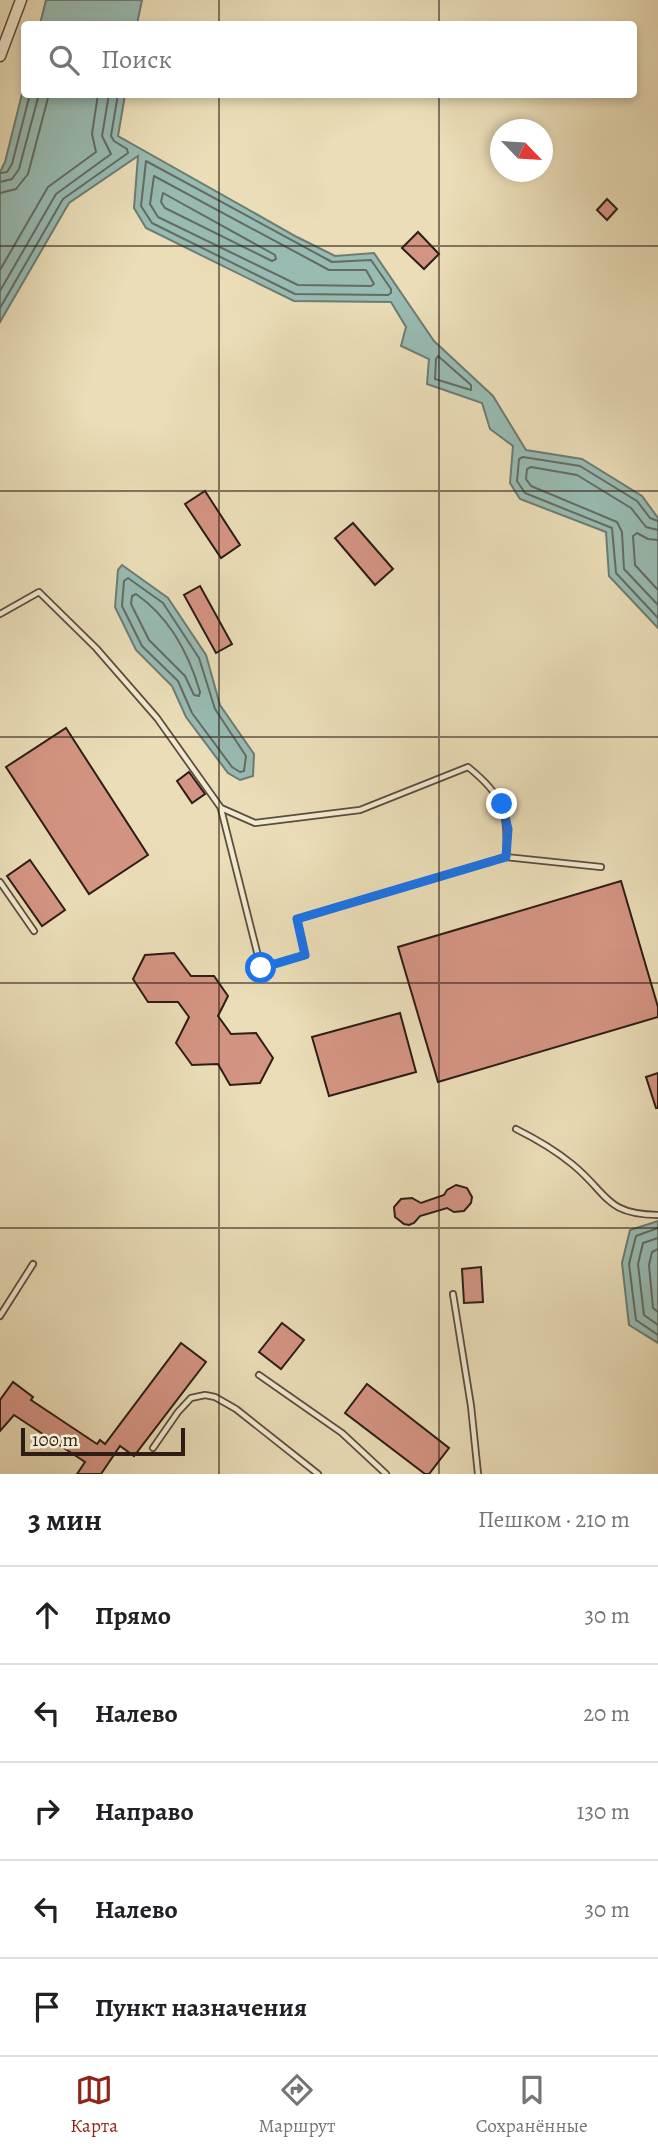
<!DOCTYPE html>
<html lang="ru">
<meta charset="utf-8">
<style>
body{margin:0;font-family:Alegreya,serif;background:#f2f2f2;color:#202124}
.compass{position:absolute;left:490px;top:119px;width:63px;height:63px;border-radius:50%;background:#fff;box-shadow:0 4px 10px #0003;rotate:115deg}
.scale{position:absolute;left:21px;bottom:18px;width:164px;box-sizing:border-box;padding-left:7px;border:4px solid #2d1d16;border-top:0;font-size:19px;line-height:24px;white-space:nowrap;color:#2d1d16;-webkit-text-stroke:5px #f1e9d0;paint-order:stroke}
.stop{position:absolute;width:21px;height:21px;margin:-16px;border:5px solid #1a73e8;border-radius:50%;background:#fff}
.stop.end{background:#1a73e8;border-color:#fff;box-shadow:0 2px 7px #0008}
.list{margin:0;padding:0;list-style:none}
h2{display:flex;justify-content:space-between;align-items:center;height:91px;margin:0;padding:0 28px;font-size:30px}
h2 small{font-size:23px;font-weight:400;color:#757577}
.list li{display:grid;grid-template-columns:46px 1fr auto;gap:21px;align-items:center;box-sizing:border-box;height:98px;padding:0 28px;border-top:2px solid #e0e0e0}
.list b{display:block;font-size:26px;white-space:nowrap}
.list em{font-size:23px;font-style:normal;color:#757577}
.icon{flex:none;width:38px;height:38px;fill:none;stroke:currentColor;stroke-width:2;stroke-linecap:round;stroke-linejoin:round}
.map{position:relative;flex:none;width:658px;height:1474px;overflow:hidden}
.search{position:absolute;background:#fff;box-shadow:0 4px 10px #0003;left:21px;right:21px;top:21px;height:77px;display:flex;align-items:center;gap:18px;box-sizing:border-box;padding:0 24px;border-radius:7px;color:#757577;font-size:26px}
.sheet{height:581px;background:#fff}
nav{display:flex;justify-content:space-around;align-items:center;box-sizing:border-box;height:98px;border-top:2px solid #e0e0e0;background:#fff;font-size:19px;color:#757577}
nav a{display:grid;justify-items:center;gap:4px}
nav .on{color:#8f2418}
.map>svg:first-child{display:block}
</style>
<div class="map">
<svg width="658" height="1474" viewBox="0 0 658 1474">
<rect width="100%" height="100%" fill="#eaddb7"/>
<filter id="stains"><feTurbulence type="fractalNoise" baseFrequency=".00286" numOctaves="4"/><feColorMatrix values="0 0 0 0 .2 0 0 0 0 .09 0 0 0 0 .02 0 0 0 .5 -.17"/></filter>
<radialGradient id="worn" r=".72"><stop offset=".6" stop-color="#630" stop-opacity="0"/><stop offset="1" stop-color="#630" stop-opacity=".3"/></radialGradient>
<g fill="#98bbb2" stroke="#6d7c74" stroke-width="2">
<polygon points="46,0 142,0 137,24 40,24"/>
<polygon points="24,86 24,94 125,95 118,136 297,237 335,256 374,253 434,341 493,396 526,450 582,459 642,496 658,518 658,628 609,576 606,532 520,499 510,483 513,446 490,429 482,403 427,384 429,359 401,346 406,327 391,302 294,301 146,228 134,208 138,156 69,203 0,322 0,172 5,162"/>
<polygon points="122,565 168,598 206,655 220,705 254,754 253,776 240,780 228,773 186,717 172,686 136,650 115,607 118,570"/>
<polygon points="658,1221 658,1343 629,1325 622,1263 630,1230"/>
</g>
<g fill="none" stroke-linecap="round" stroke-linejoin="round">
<g stroke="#626c64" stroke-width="2">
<polygon points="146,161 332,262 371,260 391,289 391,293 388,295 295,294 152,223 141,206"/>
<polyline points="0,173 7,172 12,164 30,94"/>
<polygon points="154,176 329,270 366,270 374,284 371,286 298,285 158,217 150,204"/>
<polyline points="0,182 12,179 19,169 39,94"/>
<polyline points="0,193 16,189 28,174 49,94"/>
<polygon points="163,193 275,255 276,259 272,261 165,208 161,202"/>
<polyline points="0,270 48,187 96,152 92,134 98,94"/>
<polyline points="0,291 56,194 111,154 102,136 109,94"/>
<polyline points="0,308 63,199 128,153 127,149 114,141 111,136 118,94"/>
<polygon points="438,356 471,385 471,390 435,379 436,359"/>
<polyline points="658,521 650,518 637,501 580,466 523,457 519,459 517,481 525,493 612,528 616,573 658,618"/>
<polyline points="658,530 646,527 631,508 577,475 531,467 527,469 526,479 531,486 617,522 622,532 624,569 658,605"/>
<polyline points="658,540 648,539 637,533 633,536 635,565 658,590"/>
<polygon points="128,578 163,603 199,658 215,709 246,756 244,771 240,772 232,767 192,713 178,681 142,646 122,606 124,581"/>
<path d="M 136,594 C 169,617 189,654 200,692 L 199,696 L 194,695 L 185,676 L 149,640 L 131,604 L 132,596 Z"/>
<polyline points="658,1228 636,1236 629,1264 636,1320 658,1335"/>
<polyline points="658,1238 643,1243 638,1264 644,1315 658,1325"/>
<polyline points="658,1249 652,1252 649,1265 653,1308 658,1312"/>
</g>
</g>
<g fill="#d49483" stroke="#2d1d16" stroke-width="2">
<polygon points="607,199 617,209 607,220 597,210"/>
<polygon points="418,232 439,254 424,269 402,248"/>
<polygon points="205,491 240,545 221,558 185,504"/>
<polygon points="353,523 393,569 375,585 335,538"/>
<polygon points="200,586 232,644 216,653 184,595"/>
<polygon points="66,728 148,855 89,894 6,767"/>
<polygon points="189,772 205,794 192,803 177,781"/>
<polygon points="30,860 65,910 42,926 7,876"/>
<polygon points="621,881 658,1007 658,1017 438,1082 398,947"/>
<polygon points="174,953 191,976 214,976 228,996 218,1016 231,1034 256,1033 273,1058 260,1083 230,1085 218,1064 192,1065 176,1043 189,1017 178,1002 148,1002 133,979 145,955"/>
<polygon points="400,1013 416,1072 329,1096 312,1037"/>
<polygon points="658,1073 658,1108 656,1108 646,1077"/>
<polygon points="456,1185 467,1188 472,1197 471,1203 464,1211 454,1212 447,1208 420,1216 414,1223 409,1225 404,1224 395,1217 394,1207 401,1199 412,1198 421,1203 444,1195 447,1190"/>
<polygon points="481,1267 483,1302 464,1303 462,1269"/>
<polygon points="282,1323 304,1340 281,1369 259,1352"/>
<polygon points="181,1343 206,1362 134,1456 120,1446 101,1474 77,1474 85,1462 14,1415 0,1431 0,1400 13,1382 33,1397 31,1400 97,1444 100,1440 105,1444"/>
<polygon points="367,1384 449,1448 429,1474 425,1474 345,1413"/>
</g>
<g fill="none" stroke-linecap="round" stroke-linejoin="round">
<defs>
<g id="lane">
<path d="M 0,614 L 39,592 L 96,648 L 157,718 L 221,808 L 255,823 L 360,810 L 468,767 C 504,796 509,812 506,857 L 601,867"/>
<polyline points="221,809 261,968 305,955 297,919 506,857"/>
<polyline points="0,882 34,931"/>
<path d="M 516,1129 C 536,1139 555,1150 572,1164 C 609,1194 604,1214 658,1215"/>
<polyline points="453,1294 471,1406 478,1474"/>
<polyline points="0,1316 33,1264"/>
<polyline points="259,1375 342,1433 386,1474"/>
<polyline points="153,1448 178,1412 191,1398 205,1395 215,1397 236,1409 318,1474"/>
</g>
<polyline id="street" points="0,56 21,0"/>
</defs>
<use href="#lane" stroke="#5c4d3e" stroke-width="8"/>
<use href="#street" stroke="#5c4d3e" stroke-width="13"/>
<use href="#lane" stroke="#f1e9d0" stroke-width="4.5"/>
<use href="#street" stroke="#f1e9d0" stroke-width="10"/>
</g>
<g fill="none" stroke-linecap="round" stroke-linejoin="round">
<polyline stroke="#1a73e8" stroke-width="9" points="261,968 305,955 297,919 506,857 508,829 502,804"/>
</g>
<path fill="none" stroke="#2d1d16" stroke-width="2" stroke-opacity="0.55" d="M 219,0 L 219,24M 439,0 L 439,24M 219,94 L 219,1474M 439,94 L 439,1474M 0,246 L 658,246M 0,491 L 658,491M 0,737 L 658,737M 0,983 L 658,983M 0,1228 L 658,1228"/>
<rect width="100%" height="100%" filter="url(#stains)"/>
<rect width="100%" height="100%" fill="url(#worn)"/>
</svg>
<svg class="compass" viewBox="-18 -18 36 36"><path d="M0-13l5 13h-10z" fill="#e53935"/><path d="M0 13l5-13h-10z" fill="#757577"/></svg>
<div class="scale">100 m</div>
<div class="stop" style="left:261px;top:968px"></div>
<div class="stop end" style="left:502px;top:804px"></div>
<div class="search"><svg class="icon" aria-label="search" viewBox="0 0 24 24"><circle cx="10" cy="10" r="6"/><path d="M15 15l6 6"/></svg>Поиск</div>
</div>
<section class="sheet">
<h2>3 мин<small>Пешком · 210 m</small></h2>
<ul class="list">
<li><svg class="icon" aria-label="ahead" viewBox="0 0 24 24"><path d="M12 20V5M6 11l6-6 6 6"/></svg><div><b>Прямо</b></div><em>30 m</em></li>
<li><svg class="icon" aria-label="left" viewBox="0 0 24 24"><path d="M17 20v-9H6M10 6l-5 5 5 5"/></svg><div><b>Налево</b></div><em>20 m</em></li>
<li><svg class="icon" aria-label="right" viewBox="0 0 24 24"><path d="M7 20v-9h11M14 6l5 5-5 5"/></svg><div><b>Направо</b></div><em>130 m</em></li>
<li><svg class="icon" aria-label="left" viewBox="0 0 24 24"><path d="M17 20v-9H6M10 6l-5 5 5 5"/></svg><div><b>Налево</b></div><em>30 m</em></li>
<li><svg class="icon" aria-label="arrive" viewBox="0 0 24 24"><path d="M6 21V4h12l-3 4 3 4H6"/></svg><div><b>Пункт назначения</b></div></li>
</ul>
</section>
<nav>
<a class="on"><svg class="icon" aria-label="map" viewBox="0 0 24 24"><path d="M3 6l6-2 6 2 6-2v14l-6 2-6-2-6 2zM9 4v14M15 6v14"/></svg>Карта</a>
<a><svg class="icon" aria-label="directions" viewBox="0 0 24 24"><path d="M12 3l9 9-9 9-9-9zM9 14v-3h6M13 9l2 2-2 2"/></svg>Маршрут</a>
<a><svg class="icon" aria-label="saved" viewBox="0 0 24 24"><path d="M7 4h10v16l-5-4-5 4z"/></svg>Сохранённые</a>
</nav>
